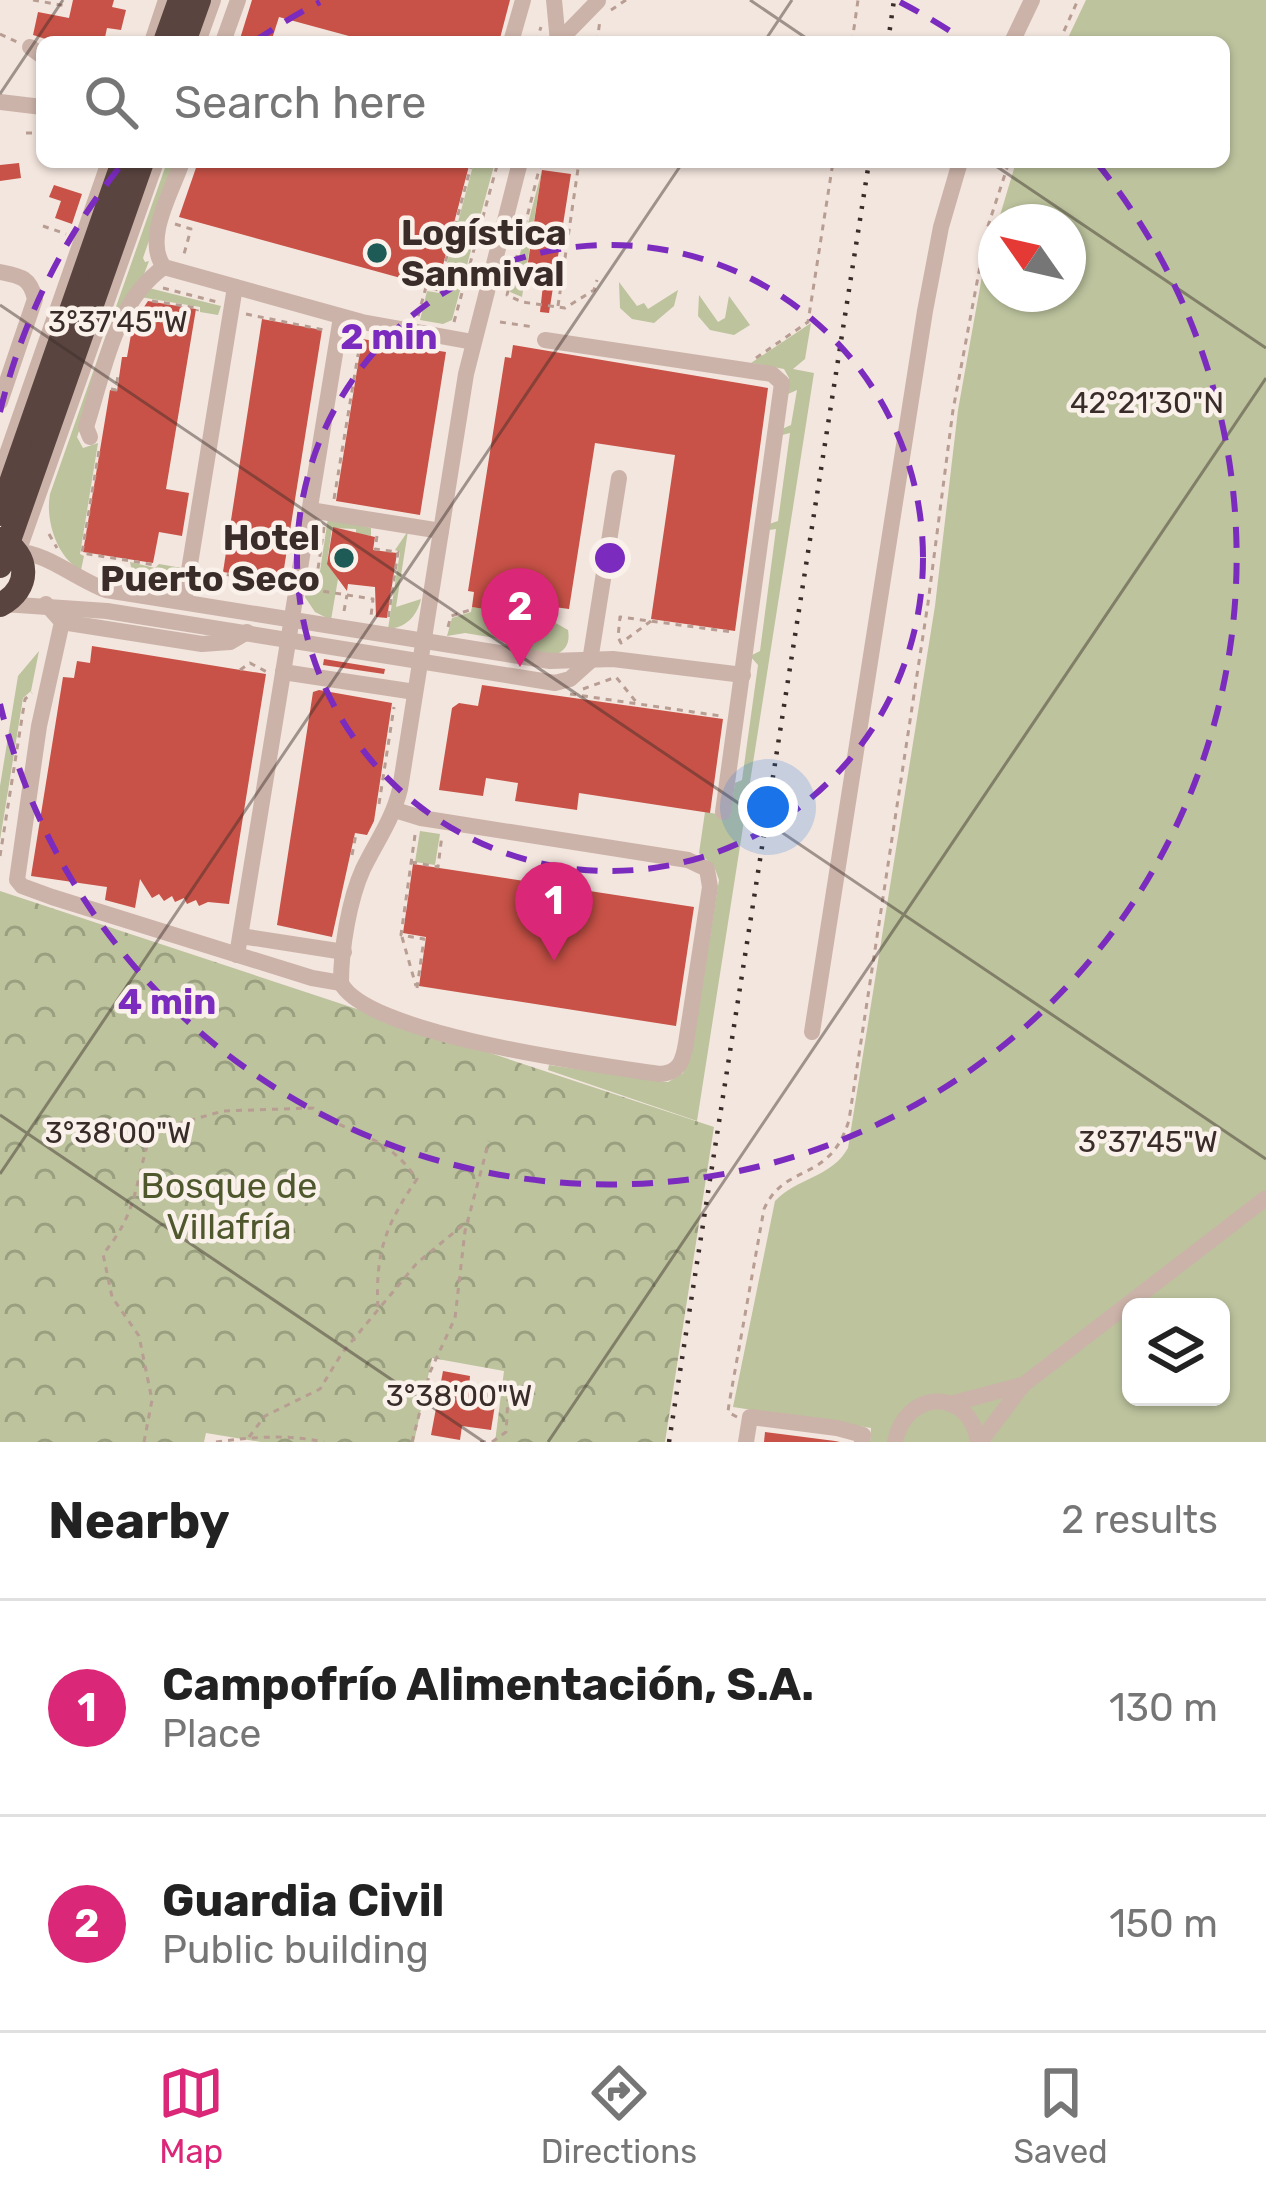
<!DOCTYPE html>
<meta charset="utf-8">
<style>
body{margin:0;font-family:Rubik,sans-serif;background:#f6f6f6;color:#222}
.controls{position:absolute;right:36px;bottom:36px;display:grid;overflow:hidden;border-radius:18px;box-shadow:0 3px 9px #0004}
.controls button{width:108px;height:108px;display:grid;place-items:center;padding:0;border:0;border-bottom:3px solid #e0e0e0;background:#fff;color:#222;font:60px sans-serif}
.compass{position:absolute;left:978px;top:204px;width:108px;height:108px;border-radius:50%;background:#fff;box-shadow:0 3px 9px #0004;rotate:304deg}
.you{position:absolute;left:768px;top:807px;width:42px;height:42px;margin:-30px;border:9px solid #fff;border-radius:50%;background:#1a73e8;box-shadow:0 0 0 18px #1a73e833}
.badge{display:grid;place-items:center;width:78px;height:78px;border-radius:50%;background:#db2777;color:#fff;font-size:39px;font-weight:700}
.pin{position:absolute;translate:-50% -99px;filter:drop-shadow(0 3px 6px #0008)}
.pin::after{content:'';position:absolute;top:63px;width:42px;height:36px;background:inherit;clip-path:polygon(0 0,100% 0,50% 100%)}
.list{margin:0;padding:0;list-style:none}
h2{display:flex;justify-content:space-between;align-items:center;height:156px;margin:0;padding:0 48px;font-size:51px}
h2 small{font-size:39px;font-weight:400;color:#767676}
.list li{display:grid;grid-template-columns:78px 1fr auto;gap:36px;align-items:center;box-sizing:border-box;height:216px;padding:0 48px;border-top:3px solid #e0e0e0}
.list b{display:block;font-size:45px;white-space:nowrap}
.list p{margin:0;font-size:39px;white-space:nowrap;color:#767676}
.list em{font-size:39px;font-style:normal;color:#767676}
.icon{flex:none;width:66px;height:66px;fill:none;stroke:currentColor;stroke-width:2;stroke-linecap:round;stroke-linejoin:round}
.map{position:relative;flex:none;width:1266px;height:1442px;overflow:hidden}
.search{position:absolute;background:#fff;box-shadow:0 3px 9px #0004;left:36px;right:36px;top:36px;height:132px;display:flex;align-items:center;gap:30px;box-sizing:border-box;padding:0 42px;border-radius:18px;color:#767676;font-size:45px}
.sheet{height:588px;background:#fff}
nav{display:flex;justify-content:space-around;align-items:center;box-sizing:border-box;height:168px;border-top:3px solid #e0e0e0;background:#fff;font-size:33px;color:#767676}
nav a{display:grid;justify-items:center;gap:6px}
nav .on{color:#db2777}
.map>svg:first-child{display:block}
</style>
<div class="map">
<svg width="1266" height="1442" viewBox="0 0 1266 1442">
<defs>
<pattern id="forest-crowns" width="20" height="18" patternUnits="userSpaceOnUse" patternTransform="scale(3)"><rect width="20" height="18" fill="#bcc39d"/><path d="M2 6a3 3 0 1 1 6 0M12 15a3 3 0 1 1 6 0" fill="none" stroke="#9a9f80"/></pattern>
</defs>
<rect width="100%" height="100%" fill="#f3e6de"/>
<g fill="#bcc39d" fill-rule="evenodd">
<path d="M 1086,0 L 1266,0 L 1266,1442 L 870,1442 L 871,1428 L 733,1407 L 775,1201 C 797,1178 832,1177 848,1148 L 935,606 L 958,410 L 982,276 L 996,228 L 996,294 L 1068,294 L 1068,222 L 998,222 L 1016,162 L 1224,162 L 1224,42 L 1066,42 ZM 1131,1307 L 1221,1307 L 1221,1397 L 1131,1397 Z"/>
<path d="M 167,162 L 176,162 L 143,258 L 145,262 L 149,261 L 143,277 L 123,301 L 77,437 L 83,448 L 98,443 L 80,554 L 84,556 L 81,570 C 57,558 45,520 50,494 Z"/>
<polygon points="474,162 495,162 452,320 443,324 420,320 427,291 439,293"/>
<polygon points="542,170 522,297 510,292"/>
<polygon points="619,282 637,306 644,303 648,309 678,290 674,306 654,323 632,319 620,308"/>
<polygon points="149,288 221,306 218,315 200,312 200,307 140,297"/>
<polygon points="699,295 718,322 725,318 729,296 750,325 734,335 710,330 698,316"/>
<polygon points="811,323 805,359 793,369 814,373 697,1121 548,1070 549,1065 668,1082 683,1073 691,1056 719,880 714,866 699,853 705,812 730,816 735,783 742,780 758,665 750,656 760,651 776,529 769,530 769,524 778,521 790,433 782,435 782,429 791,425 797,390 788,394 789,378 784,369 751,363"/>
<polygon points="328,518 371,528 371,536 356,534 356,529 332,528 327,563 338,579 331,620 315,612 305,597 309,575 320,571"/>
<path d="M 408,531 L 396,607 L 421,599 C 417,616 406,628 388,629 L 400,552 L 395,550 Z"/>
<polygon points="130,562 155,568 159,564 182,568 175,582 158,591 135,585"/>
<polygon points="472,607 508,613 501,639 465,633 447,636 452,618 471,612"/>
<path d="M 549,619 L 568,630 C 570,642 567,650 555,655 L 509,648 L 505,644 L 511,626 L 547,632 Z"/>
<polygon points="39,651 31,691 23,698 0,840 0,786 18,676"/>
<polygon points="420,831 440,834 435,865 415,862"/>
</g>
<polygon fill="url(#forest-crowns)" points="0,891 714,1127 665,1442 495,1442 504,1371 432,1358 414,1442 261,1442 206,1433 204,1442 0,1442"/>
<g fill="#c85247">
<polygon points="73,0 114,0 112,7 126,10 121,30 107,28 104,42 55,42 33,35 38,12 69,18"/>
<polygon points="252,0 510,0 499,42 371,42 279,17 271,42 239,42"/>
<polygon points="198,162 470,162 437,288 179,217"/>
<polygon points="19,163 21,178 0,181 0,165"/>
<polygon points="542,170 571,174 549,313 540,312 543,285 525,282"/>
<polygon points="54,185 82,194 72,224 55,218 61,201 49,197"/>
<polygon points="148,301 196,309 166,489 189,493 182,536 159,532 153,563 83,552 110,390 117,391 122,357 127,357 132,329 137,330 140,313"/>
<polygon points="262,319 322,330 282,581 223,572"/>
<polygon points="362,339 446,352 420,515 336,501"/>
<polygon points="513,345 768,388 735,631 651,619 675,455 595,443 569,609 554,607 548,632 532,630 529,645 510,640 513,626 506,625 508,613 472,607 474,592 468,591 505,357 511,358"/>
<polygon points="333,527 375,537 373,550 397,553 387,618 376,617 375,587 348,584 347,591 327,564"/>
<polygon points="92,646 266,674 229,904 208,902 199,906 196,900 187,904 184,898 175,902 172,896 164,901 159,894 152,898 140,879 135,908 105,900 107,887 31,876 63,677 74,678 77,661 90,663"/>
<polygon points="324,659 385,669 384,674 323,665"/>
<polygon points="482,685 723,719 710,813 579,793 577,810 515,801 518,783 486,778 483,796 439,790 452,708 459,703 478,706"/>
<polygon points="319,690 392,703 374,821 367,835 355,833 332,937 277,925 313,692"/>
<polygon points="413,864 694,907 676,1026 419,986 426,937 403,933"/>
<polygon points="443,1371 470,1376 469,1387 497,1392 491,1430 462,1426 460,1440 431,1435"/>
<polygon points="765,1432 835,1441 840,1442 764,1442"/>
</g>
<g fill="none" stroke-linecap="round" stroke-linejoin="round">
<g stroke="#b89d93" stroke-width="3" stroke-dasharray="6 6" stroke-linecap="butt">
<polyline points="33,0 66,6"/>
<polyline points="611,10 626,0"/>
<polyline points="0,34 17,42"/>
<polyline points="536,42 541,27"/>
<polyline points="597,42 600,20"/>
<polyline points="852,42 858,0"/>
<polyline points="1059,42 1078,0"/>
<polyline points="26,133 42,133"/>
<polyline points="541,162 507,295 522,302 565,308 594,290 597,280"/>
<polyline points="175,224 191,229 184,254"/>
<polyline points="43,226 66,234"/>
<polyline points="163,288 217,302"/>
<polyline points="152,301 198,308 197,311"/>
<polyline points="558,306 579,162"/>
<polyline points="246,314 324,330"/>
<polyline points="418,316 426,287 438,290 472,162"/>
<polyline points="454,322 498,162"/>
<polyline points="500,322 534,327"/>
<polyline points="756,358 808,322 833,162"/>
<polyline points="111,389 116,390 118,375"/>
<polyline points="99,451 82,553 155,565"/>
<polyline points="334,499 361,337"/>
<polyline points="324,527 315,590 373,599 371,616"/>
<polyline points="49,534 57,548"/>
<polyline points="377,536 375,549 398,552 388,619"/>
<polyline points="203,571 283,583"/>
<polyline points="344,611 347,595"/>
<polyline points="651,621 621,643 618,637 620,617 732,632"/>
<polyline points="448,627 451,616 470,610"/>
<polyline points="503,639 509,626"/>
<polyline points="240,670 250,663 267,672"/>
<polyline points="583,689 616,677 637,703"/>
<polyline points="570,694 721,716"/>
<polyline points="379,804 394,707"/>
<polyline points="415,835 401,935 424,939 417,988"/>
<polyline points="352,855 356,834"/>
<polyline points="0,856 25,699 32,693"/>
<polyline points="411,862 438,867 442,835"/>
<polyline points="402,937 416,986"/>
<path d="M 737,1417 L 728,1412 L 729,1404 L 764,1209 C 785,1162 830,1184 849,1120 L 928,603 L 953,410 L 987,229 L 1009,162"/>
<polyline points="249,1437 265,1416 320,1389 342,1353 417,1263 469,1220"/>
<path d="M 144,1442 L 152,1400 L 139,1336 L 112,1297 L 103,1254 C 140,1210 134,1181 152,1131 L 223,1111 L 313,1108 C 357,1141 381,1129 417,1179 C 385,1226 375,1253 378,1310"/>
<path d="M 216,1442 C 253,1437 287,1434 324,1442"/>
<polyline points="412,1442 430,1372 455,1318 465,1231 489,1141"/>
<polyline points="480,1442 490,1442"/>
<polyline points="492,1442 506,1432 508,1399"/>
</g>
<g stroke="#ccb3a9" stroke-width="16">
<polyline points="554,0 558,42"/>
<polyline points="152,42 166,0"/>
<polyline points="198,42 213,0"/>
<polyline points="223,42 238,0"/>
<polyline points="511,42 523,0"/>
<polyline points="558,42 598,1"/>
<polyline points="1012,42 1032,0"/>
<polyline points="30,47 42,56"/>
<polyline points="0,102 42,107"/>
<path d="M 156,162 L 18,552 C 45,552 78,580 106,590 L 550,661 L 613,659 L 743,675"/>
<path d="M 182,162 C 172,192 143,239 164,267 L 362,322 L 473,342"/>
<path d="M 0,272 C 20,276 30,277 35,299 L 0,402"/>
<polyline points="545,340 772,374 782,383 723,812"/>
<path d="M 90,437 L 86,427 C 104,372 114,302 164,267"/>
<polyline points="0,474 109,162"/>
<polyline points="310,510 441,531"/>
<polyline points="184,601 235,287"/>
<polyline points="3,604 107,611 555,683 570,679 589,662"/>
<polyline points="46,604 62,622 39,726 17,880 22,886 52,897 312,978 341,983"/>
<polyline points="62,622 202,644 230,642 247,632"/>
<polyline points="590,661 619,478"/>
<polyline points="283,672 415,692"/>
<path d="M 395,810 L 421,818 L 688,860 L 707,869 L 710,887 L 686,1043 C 683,1062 679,1073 659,1074 C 599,1065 367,1035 341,983 C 341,949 349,900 363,869 C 376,842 393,819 400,789 L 466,374 L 520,162"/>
<polyline points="241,936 344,952"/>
<polyline points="237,955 341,317"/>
<polyline points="812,1032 925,311 941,227 960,162"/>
<polyline points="950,1404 1022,1385"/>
<polyline points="746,1442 750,1417 837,1428 863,1435 862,1442"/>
<path d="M 895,1442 C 905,1389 970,1387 978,1442"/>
<polyline points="980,1442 1023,1385 1266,1198"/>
</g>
<g stroke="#5a4440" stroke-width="24">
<polyline points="165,42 180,0"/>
<polyline points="184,42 199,0"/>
<polyline points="0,514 123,162"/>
<path d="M 0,539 C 31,555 31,589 0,605"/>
<polyline points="0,566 142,162"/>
</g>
<g stroke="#392c29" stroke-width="4.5" stroke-dasharray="3 9" stroke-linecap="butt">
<polyline points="888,42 894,0"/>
<polyline points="669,1442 869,162"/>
</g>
</g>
<path fill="none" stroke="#392c29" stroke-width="3" stroke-opacity="0.45" d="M 750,0 L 812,42M 764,42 L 792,0M 0,94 L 63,0M 990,162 L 1266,348M 0,305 L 1266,1159M 0,1115 L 484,1442M 0,1174 L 683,162M 548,1442 L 1266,378"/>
<g fill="none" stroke="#7b2cbf" stroke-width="6" stroke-dasharray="21 15">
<circle cx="610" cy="558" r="313"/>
<path d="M0 412A627 627 0 0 1 123 163M255 41A627 627 0 0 1 320 2M900 2A627 627 0 0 1 965 41M1097 163A627 627 0 1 1 0 704"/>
</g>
<g fill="#1e5b56" stroke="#faf1eb" stroke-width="4.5">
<circle cx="377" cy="253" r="12"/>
<circle cx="344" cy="558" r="12"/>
</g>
<g text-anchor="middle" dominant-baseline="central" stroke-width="9" stroke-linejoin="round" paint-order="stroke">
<g font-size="36" font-weight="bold" fill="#392c29" stroke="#faf1eb" text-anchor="start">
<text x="401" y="232">Logística<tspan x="401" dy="41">Sanmival</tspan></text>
<text x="320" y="537" text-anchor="end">Hotel<tspan x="320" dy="41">Puerto Seco</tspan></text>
</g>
<g font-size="36" fill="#4f582c" stroke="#faf1eb">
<text x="229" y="1185">Bosque de<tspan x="229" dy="41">Villafría</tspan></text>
</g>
</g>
<g font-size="30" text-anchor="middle" fill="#392c29" stroke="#faf1eb" stroke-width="9" stroke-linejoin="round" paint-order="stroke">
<text x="118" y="332">3°37'45"W</text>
<text x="1147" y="413">42°21'30"N</text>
<text x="118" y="1143">3°38'00"W</text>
<text x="1148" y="1152">3°37'45"W</text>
<text x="459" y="1406">3°38'00"W</text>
</g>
<circle cx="610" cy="558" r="18" fill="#7b2cbf" stroke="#faf1eb" stroke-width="6"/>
<g font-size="36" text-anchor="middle" font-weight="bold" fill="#7b2cbf" stroke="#faf1eb" stroke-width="9" stroke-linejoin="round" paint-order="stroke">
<text x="389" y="349">2 min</text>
<text x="167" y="1014">4 min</text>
</g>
</svg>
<div class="controls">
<button><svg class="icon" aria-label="layers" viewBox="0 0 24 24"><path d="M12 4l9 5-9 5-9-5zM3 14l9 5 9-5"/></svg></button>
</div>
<svg class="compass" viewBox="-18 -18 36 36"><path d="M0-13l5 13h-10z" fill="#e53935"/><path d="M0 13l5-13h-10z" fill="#767676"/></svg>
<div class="you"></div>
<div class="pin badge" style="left:554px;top:961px">1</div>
<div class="pin badge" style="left:520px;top:667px">2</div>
<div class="search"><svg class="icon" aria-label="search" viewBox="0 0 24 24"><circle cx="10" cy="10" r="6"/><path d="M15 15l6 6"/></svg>Search here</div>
</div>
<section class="sheet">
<h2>Nearby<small>2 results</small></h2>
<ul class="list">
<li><span class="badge">1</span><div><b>Campofrío Alimentación, S.A.</b><p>Place</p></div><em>130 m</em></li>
<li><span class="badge">2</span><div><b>Guardia Civil</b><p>Public building</p></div><em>150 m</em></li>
</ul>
</section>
<nav>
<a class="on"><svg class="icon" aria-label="map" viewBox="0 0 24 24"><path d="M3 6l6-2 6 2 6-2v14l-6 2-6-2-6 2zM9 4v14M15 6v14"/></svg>Map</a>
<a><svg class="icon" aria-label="directions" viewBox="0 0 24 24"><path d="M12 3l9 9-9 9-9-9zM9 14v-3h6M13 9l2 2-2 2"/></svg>Directions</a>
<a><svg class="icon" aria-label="saved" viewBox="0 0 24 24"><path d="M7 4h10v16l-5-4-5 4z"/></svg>Saved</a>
</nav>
